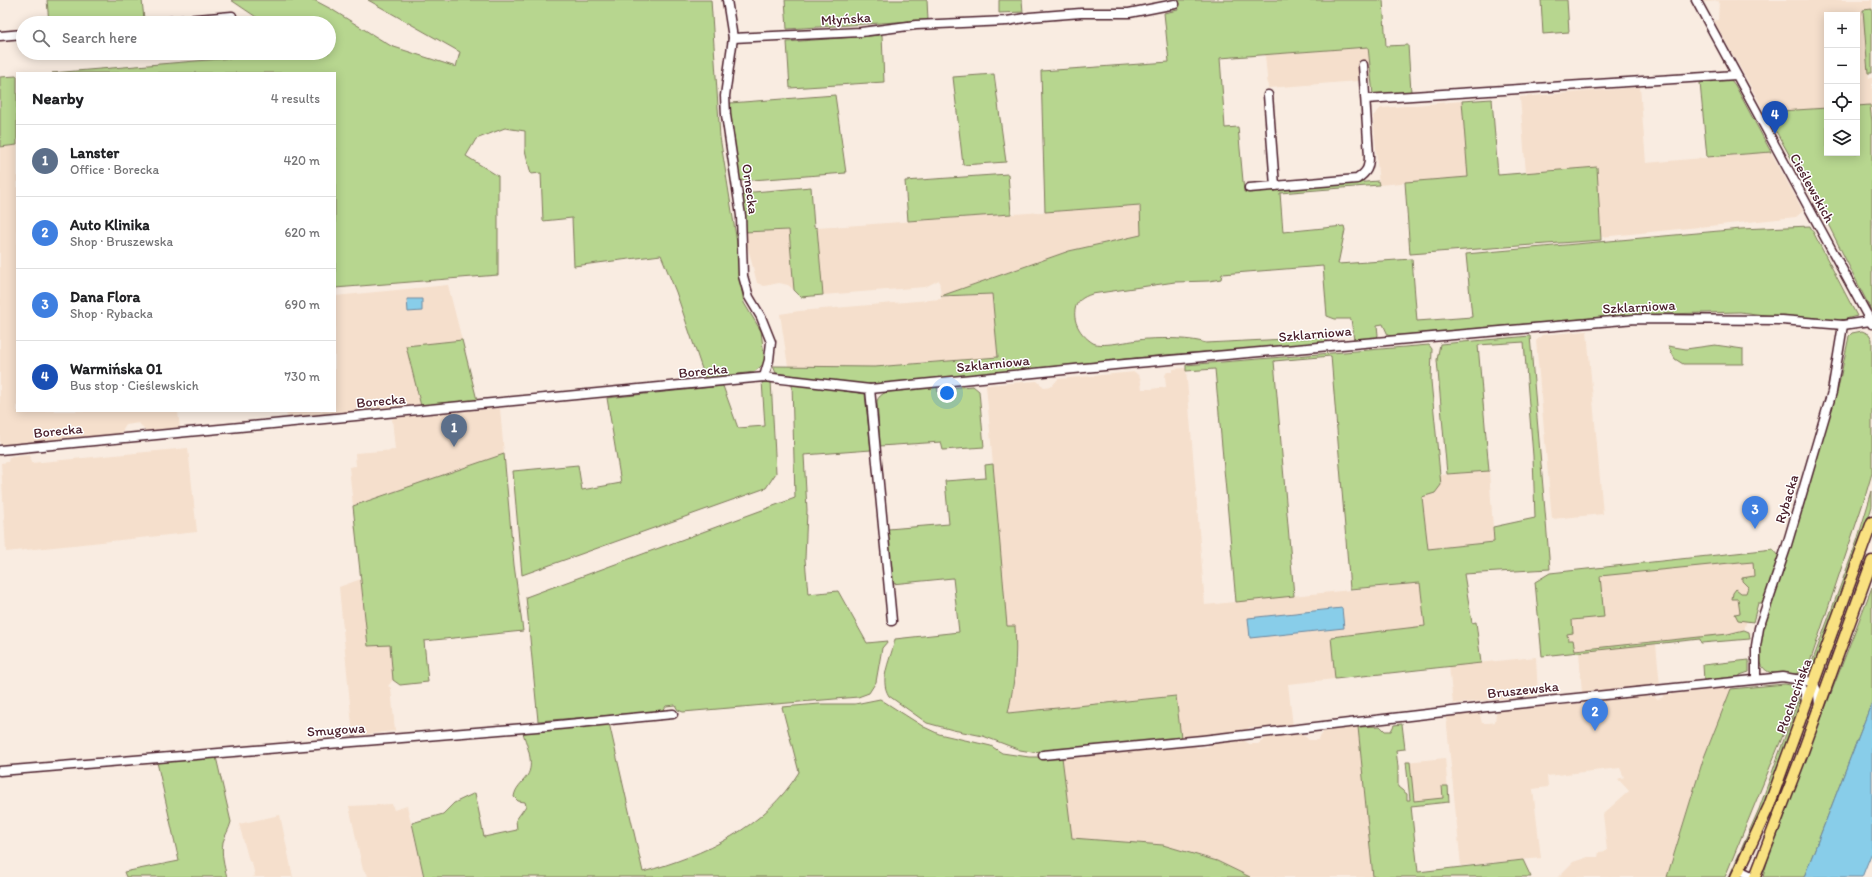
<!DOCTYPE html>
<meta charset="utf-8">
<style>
body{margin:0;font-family:Itim,sans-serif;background:#f6f6f6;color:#202124}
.controls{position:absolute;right:12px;top:12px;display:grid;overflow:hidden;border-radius:0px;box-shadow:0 2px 10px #0003}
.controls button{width:36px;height:36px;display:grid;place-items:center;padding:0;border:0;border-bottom:1px solid #e0e0e0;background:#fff;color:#202124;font:20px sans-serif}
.you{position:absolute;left:947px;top:393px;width:14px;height:14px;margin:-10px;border:3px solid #fff;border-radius:50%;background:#1a73e8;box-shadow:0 0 0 6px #1a73e833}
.badge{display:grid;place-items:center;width:26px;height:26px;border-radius:50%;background:#0b8043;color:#fff;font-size:13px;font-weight:700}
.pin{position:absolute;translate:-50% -33px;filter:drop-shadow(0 1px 2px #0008)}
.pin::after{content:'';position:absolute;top:21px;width:14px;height:12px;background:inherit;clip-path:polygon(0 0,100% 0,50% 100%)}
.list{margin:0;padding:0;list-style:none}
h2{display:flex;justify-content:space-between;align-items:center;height:52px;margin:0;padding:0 16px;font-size:17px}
h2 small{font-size:13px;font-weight:400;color:#757577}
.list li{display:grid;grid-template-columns:26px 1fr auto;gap:12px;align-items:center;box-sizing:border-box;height:72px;padding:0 16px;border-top:1px solid #e0e0e0}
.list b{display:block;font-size:15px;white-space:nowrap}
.list p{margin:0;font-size:13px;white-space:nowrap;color:#757577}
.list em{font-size:13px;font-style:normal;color:#757577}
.icon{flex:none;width:22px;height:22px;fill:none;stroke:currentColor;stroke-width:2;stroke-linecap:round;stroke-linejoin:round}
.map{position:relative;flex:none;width:1872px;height:877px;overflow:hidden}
.search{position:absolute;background:#fff;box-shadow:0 2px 10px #0003;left:16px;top:16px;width:320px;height:44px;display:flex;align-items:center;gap:10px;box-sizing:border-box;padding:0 14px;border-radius:22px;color:#757577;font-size:15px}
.panel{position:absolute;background:#fff;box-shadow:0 2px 10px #0003;left:16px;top:72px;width:320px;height:340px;border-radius:0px}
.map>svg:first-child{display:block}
</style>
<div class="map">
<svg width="1872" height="877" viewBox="0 0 1872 877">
<rect width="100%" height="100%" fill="#f9ece1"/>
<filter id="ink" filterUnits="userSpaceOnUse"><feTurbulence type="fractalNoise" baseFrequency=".025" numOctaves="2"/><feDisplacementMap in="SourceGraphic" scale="8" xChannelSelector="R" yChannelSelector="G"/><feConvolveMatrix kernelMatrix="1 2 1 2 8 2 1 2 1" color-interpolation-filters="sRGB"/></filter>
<g filter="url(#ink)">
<g fill="#f5dfcc">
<polygon points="1703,0 1872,0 1872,9 1863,10 1869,78 1872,78 1872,122 1870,105 1857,106 1857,15 1827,15 1827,108 1765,112 1714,21 1718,20 1719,1 1704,2"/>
<polygon points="1368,47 1371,80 1268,88 1265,55"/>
<polygon points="1640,87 1646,163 1771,152 1803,211 1796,217 1601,237 1597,167 1526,174 1520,97"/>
<polygon points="1462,101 1469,177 1379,185 1373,116 1381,108"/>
<polygon points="17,145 17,411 178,411 180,429 146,432 139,423 126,425 120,435 0,445 0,147"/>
<polygon points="1140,205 1142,235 1069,251 941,296 939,280 925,287 823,295 817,228"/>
<polygon points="789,230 794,290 788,285 779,283 764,286 757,283 744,232"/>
<polygon points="448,285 462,340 407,346 421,406 287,419 286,411 335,411 335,296"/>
<polygon points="992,294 998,357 875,367 788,366 780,314 799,311 941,299 941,297"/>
<polygon points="1587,331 1603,514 1552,519 1536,341 1542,335"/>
<polygon points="1186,368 1205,605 1420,583 1425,627 1331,637 1335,679 1288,684 1293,726 1261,728 1250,727 1246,730 1181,738 1176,696 1008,713 1015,680 1017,659 1015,626 1007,627 986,385 1037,381 1044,387 1052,386 1058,379 1135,372 1140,377 1142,389 1151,389 1166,387 1165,375 1167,372 1173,372 1173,369"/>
<polygon points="500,408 504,454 353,506 349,467 356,466 355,453 395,450 392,418"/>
<polygon points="188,448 197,532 6,552 1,463 8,462 9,457 30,455 31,463"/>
<polygon points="1489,471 1494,542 1428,549 1422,497 1435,493 1440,485 1440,475"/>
<polygon points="1773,549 1756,610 1749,612 1743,634 1656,644 1660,686 1582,694 1579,652 1542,656 1535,582 1550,573"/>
<polygon points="361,579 368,646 390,644 393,680 388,686 391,688 395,731 353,736 339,587"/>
<polygon points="1536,657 1538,695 1453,704 1449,666"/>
<polygon points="1728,688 1731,689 1703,760 1667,877 1558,877 1573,862 1588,857 1598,857 1599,852 1607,851 1603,814 1629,791 1618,779 1624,777 1620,768 1547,776 1548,787 1533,789 1541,858 1461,866 1446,716 1448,714 1479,711 1482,723 1489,723 1495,722 1496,713 1501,709 1524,706 1525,709 1630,698 1630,695 1644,693 1647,697 1655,696 1656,699 1662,698 1664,695"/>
<polygon points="1358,727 1373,877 1250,877 1217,861 1163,845 1071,838 1062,757 1195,745 1197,748 1211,746 1211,743 1244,741 1250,744 1258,744 1266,738 1302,734 1309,740 1318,740 1324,731"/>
<polygon points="1445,758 1449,802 1411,805 1406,762"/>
<polygon points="392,804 394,810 407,806 424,877 368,877 367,873 363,870 349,806"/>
<polygon points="280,815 293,877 252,877 255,876 252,863 249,861 239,824"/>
</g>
<g fill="#b7d68f" stroke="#807a5d">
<polygon points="47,0 142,0 144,19 97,23 49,23"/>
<polygon points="231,0 314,0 331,9 391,46 456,67 460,52 368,0 711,0 720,137 737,243 739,275 744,303 761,331 765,363 754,372 705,378 676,292 661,255 574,266 572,218 543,221 541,173 531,174 525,150 525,131 505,128 476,139 466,156 498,176 498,275 335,288 335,73 52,73 292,53 329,53 329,23 265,23"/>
<polygon points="785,0 927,0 928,20 787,29"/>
<polygon points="999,0 1022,0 1023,12 999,13"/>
<path d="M 1176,0 L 1383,0 L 1386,46 L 1408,45 L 1411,92 L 1373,95 L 1368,47 L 1220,58 L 1225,128 L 1238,127 L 1244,192 L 1378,181 L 1379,185 L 1280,193 L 1283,232 L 1344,226 L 1345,230 L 1338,264 L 1412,259 L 1417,321 L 1472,317 L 1466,254 L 1741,229 L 1810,226 L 1857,316 L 1838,321 L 1813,321 L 1740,312 L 1627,315 L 1392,336 L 1388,335 L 1383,324 L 1377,325 L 1378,335 L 1377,338 L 1354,340 L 1351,319 L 1335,319 L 1327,316 L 1323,266 L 1222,274 L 1221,279 L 1209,281 L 1175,282 L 1092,294 C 1083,297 1076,301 1075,310 C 1073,324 1082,336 1093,343 C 1103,348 1137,339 1148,339 C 1165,338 1191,338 1206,343 L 1327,337 L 1328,343 L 1165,355 L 876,385 L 851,384 L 776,373 L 773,366 L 875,367 L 998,357 L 992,294 L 941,296 L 1069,251 L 1141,235 L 1140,205 L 1045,212 L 1041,71 L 1169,62 L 1164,13 L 1178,10 Z"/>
<polygon points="1541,0 1567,0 1569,32 1543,34"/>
<polygon points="1872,9 1872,73 1868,73 1863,10"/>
<polygon points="882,35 884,82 790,88 787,42"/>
<polygon points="994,74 1006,162 963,165 953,77"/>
<polygon points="17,76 17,145 0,147 0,77"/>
<polygon points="1723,79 1731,80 1735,85 1771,152 1707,157 1700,83"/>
<polygon points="835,95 846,173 739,181 727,106 730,103"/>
<polygon points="1492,99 1498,175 1597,167 1601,240 1410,254 1405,182 1468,177 1462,101"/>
<polygon points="1870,105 1872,122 1872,312 1825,218 1765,112 1827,108 1827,153 1857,153 1857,106"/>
<polygon points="1008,174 1011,214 908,221 905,181"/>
<polygon points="811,187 814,227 817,228 823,295 801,297 794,290 789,230 744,232 742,193"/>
<path d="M 1862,331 L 1869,334 L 1872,339 L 1872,473 L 1865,497 L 1807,671 L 1798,672 L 1798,674 C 1790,673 1775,675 1769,672 C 1753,665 1761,638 1764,626 L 1838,389 L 1849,336 L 1852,333 Z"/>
<polygon points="1530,336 1550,569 1464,574 1472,623 1476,622 1481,663 1335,679 1331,637 1425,626 1420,583 1350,589 1331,356 1274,361 1294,596 1236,602 1215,369 1186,371 1186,365 1429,345 1432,349 1431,381 1441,485 1435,493 1422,497 1428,549 1494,542 1493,527 1535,518 1533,456 1524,342 1478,345 1489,471 1447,474 1437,360 1440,344"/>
<polygon points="462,340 477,400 421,406 406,346"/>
<polygon points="1715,345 1743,349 1743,364 1683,364 1675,359 1668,346 1686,349"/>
<polygon points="762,381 771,381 776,473 766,488 522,575 513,471 578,465 582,490 621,483 607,398 723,386 738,428 765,426"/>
<polygon points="792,383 865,394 871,450 804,455 807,510 805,559 808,594 838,591 867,643 888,641 882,648 876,682 869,693 858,697 683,712 678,710 675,705 666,706 663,711 538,721 526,597 795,498"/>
<path d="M 937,386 L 938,392 L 946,388 L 973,386 L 979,391 L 984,447 L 943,450 L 941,442 L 880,446 L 877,401 C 882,385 922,387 937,386 Z"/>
<polygon points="504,454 514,565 523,631 424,641 428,682 400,685 393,680 390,645 368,646 353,506"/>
<path d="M 993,464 L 1007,626 L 1015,626 C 1017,659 1015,681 1008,713 L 1176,696 L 1181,738 L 1032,752 L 1020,750 L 983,736 L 953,730 L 927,723 L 889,696 C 878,679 892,657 895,639 L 959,632 L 953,578 L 892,584 L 888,529 L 949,524 L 945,481 L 986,478 L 985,465 Z"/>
<polygon points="1872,491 1872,506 1867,523 1815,666 1808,673 1857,541"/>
<polygon points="1773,549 1779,556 1768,592 1761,603 1758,603 1753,622 1738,620 1735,614 1740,613 1738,599 1732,599 1733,593 1736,589 1741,593 1746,593 1748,587 1742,581 1742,578 1754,576 1753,562 1741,563 1740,562 1600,576 1604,617 1572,620 1573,633 1567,634 1568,640 1573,640 1575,650 1728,634 1744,630 1749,632 1750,639 1701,643 1700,639 1542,656 1535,582 1550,573"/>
<polygon points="1872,587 1872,702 1804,877 1763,877 1770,851"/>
<polygon points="1749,660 1749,672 1740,675 1740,677 1704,681 1703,665"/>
<polygon points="1785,684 1795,686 1798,689 1797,701 1725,877 1667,877 1703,760 1731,689"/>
<polygon points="1801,692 1802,700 1764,804 1731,877 1729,877 1759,809"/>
<path d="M 880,699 L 924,727 L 939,734 L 991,746 L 1002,753 L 1029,757 L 1062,757 L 1072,838 L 1163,845 L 1217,861 L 1250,877 L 424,877 L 412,823 L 443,814 L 454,803 L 475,793 L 484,837 L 517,830 L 516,820 L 526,806 L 525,802 L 518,801 L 514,797 C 515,788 522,783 527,776 C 535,764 527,746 523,733 L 609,723 L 643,872 C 704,855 765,828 799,772 L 782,707 L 820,704 L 855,704 Z"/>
<polygon points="1402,724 1405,749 1396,750 1398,767 1398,787 1407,794 1407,800 1410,800 1406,762 1410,762 1414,801 1443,798 1442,786 1448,786 1449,802 1411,806 1418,872 1523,860 1531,877 1373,877 1358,727 1380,726 1385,731 1391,731 1394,725"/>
<path d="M 216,757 L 231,822 C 229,830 225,835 223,842 C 221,854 224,866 227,877 L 126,877 L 124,872 L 179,861 L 157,762 Z"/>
</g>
<g fill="#88cde9" stroke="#6f879d">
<polygon points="407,299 422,299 422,311 408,312"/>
<polygon points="1342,608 1344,628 1250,638 1248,618"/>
<polygon points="1872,702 1872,852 1862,877 1804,877"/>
</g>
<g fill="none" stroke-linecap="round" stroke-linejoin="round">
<defs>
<g id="minor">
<polyline points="727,0 733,38 725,96 726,115 741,216 743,276 749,297 761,317 771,342 769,360 764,377"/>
<polyline points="1696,0 1872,324"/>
<polyline points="151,23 232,16"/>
<polyline points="0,36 23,34"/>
<polyline points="733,38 861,32 916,25 1007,21 1030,17 1081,13 1129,13 1175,4"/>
<polyline points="1268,95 1275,186"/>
<polyline points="1366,99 1736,75"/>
<path d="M 1249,188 L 1357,179 C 1367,172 1369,168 1369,156 L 1363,65"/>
<polyline points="870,389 892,621"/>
<polyline points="0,450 764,377 870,389 1125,364 1635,319 1782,320 1843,325 1870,321"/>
<polyline points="1756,679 1756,646 1759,628 1786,548 1832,392 1843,325"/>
<polyline points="1798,679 1805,693 1806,702"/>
<polyline points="1043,755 1202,740 1487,707 1783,677 1813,682 1818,693 1819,706"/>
<polyline points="0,771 537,727 673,714"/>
<polyline points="1739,870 1754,877"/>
</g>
<g id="major">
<polyline points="1736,877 1769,806 1872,522"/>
<polyline points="1755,877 1801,757 1872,561"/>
</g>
</defs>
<use href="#minor" stroke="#4a1f2b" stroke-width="11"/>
<use href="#major" stroke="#4a1f2b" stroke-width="13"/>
<use href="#minor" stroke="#fff" stroke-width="8"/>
<use href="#major" stroke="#f9e181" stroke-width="10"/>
</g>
</g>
<g text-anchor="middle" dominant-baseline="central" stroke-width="3" stroke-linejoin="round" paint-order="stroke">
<g font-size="14" fill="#4a1f2b" stroke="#fff">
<text transform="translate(846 19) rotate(-4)">Młyńska</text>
<text transform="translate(1812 188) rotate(61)">Cieślewskich</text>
<text transform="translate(750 189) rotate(82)">Ornecka</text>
<text transform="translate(1639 307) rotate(-3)">Szklarniowa</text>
<text transform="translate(1315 334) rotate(-5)">Szklarniowa</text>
<text transform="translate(993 364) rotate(-6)">Szklarniowa</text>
<text transform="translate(703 371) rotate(-6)">Borecka</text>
<text transform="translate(381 401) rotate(-5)">Borecka</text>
<text transform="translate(58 431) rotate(-6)">Borecka</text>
<text transform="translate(1787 499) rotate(-73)">Rybacka</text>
<text transform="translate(1523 690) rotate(-6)">Bruszewska</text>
<text transform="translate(1794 696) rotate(-70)">Płochocińska</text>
<text transform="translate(336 730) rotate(-4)">Smugowa</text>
</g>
</g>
</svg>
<div class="controls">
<button>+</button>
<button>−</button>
<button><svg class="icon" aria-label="locate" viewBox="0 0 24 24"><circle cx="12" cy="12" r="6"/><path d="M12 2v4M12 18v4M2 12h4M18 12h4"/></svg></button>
<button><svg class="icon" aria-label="layers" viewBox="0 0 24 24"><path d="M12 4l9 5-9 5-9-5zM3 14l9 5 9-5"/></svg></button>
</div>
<div class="you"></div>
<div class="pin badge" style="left:454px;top:447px;background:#5c6f8a">1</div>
<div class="pin badge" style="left:1595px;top:731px;background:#3f7fe0">2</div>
<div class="pin badge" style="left:1755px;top:529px;background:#3f7fe0">3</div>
<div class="pin badge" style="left:1775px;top:134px;background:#1a4fb4">4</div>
<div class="search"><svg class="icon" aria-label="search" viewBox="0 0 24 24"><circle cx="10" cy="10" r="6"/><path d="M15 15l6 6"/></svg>Search here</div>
<section class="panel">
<h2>Nearby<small>4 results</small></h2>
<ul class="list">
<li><span class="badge" style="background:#5c6f8a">1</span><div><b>Lanster</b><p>Office · Borecka</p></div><em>420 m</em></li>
<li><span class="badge" style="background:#3f7fe0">2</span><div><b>Auto Klinika</b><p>Shop · Bruszewska</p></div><em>620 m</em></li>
<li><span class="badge" style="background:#3f7fe0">3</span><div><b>Dana Flora</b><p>Shop · Rybacka</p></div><em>690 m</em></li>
<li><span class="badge" style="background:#1a4fb4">4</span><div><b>Warmińska 01</b><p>Bus stop · Cieślewskich</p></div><em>730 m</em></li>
</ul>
</section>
</div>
